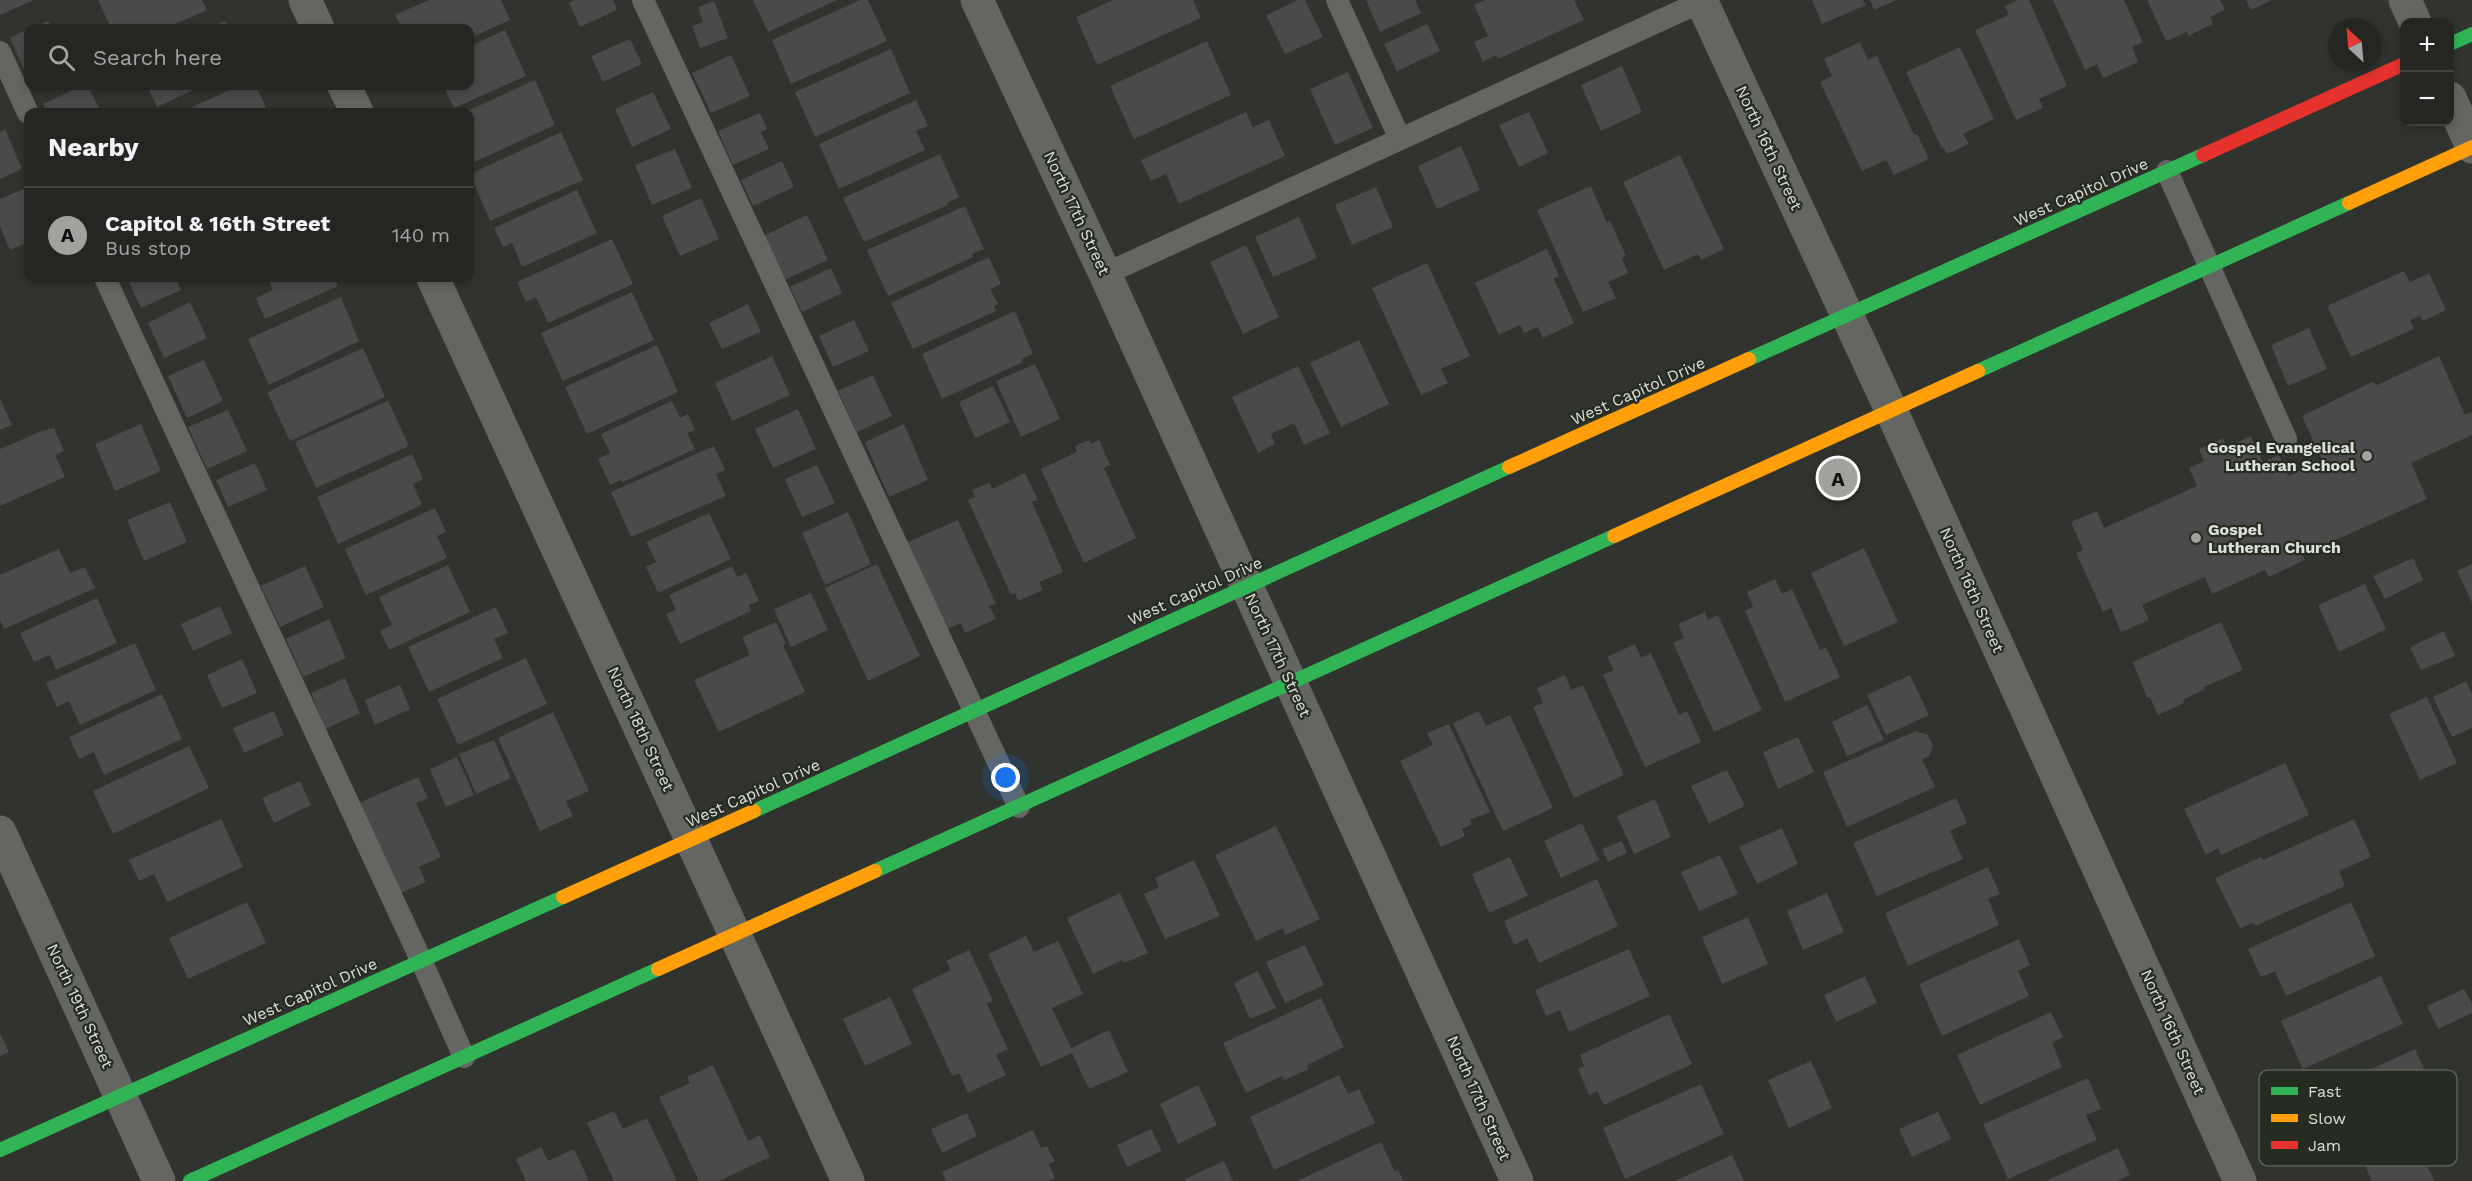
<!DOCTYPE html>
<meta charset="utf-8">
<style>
body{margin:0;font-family:"Work Sans",sans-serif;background:#2c2e2a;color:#f1f3f6}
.controls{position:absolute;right:18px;top:18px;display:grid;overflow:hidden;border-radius:12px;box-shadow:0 3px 9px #0003}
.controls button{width:54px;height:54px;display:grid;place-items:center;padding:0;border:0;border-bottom:2px solid #414340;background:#242622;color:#f1f3f6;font:30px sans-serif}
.compass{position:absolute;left:2328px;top:18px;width:54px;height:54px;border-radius:50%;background:#242622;box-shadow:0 3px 9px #0003;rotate:334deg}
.you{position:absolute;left:1006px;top:778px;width:21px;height:21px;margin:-15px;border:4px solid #fff;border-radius:50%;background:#1a73e8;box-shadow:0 0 0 9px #1a73e833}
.badge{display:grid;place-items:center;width:39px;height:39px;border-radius:50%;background:#a0a39d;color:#111;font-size:20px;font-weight:700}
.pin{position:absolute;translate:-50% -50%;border:3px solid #fff;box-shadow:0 2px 6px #0006}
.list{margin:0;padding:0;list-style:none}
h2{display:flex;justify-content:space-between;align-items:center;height:78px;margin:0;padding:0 24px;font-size:26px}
h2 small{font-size:20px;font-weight:400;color:#a3a5a5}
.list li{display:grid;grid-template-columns:39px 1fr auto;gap:18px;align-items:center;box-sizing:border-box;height:96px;padding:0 24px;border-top:2px solid #414340}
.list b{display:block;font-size:22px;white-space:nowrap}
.list p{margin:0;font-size:20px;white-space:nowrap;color:#a3a5a5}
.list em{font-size:20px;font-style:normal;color:#a3a5a5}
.icon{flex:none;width:33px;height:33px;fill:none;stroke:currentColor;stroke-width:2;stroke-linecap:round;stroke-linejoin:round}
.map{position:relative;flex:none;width:2472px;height:1181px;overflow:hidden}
.search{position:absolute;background:#242622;box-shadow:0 3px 9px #0003;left:24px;top:24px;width:450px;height:66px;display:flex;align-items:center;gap:15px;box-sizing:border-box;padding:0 21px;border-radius:12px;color:#a3a5a5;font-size:22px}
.panel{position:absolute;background:#242622;box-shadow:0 3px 9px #0003;left:24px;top:108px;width:450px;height:174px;border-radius:12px}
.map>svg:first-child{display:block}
</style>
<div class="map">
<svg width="2472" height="1181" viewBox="0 0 2472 1181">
<rect width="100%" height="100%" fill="#30332e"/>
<g fill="#4a4a4a">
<polygon points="0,0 34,0 0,15"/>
<polygon points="98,0 202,0 207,10 166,28 111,28"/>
<polygon points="429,0 501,0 510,20 470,38 470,28 402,28 395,15"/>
<polygon points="575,0 613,0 617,10 580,27 569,3"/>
<polygon points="753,0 837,0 768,32"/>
<polygon points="860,0 868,0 887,41 791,84 772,40"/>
<polygon points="1113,0 1193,0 1201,18 1097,65 1076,17"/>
<polygon points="1298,0 1305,0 1323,37 1285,54 1266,15"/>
<polygon points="1366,0 1415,0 1421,13 1380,32"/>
<polygon points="1485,0 1574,0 1584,20 1498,59 1496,55 1483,62 1474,42 1488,36 1474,5"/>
<polygon points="1812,0 1863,0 1866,5 1822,24"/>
<polygon points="1870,0 1897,0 1874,10"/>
<polygon points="2018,0 2029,0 2067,86 2039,99 2043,108 2016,120 1975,30 2009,15 2005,6"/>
<polygon points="2053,0 2124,0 2143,42 2132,47 2138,62 2103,78 2097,64 2085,70"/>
<polygon points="2147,0 2220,0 2225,10 2210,17 2213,24 2188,36 2187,32 2166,41"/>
<polygon points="2246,0 2272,0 2251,10"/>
<polygon points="714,1 728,38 700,48 692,26 703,22 698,7"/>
<polygon points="48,21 52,28 30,28"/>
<polygon points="225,21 229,28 209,28"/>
<polygon points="1427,24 1440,51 1397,71 1384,44"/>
<polygon points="28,29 28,73 26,74 10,38"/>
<polygon points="505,30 526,76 454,108 443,86 470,86 470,46"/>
<polygon points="630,39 642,64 603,82 591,56"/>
<polygon points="1207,41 1231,95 1134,139 1110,86"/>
<polygon points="1860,42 1868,60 1877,56 1914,135 1917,134 1929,159 1894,175 1886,160 1862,171 1820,82 1832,76 1824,59"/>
<polygon points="1960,47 1994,119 1963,134 1969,144 1947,154 1944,148 1942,149 1906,72"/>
<polygon points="891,49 910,93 815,137 795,92"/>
<polygon points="731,55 750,96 711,113 692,73"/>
<polygon points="1622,66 1642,112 1601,131 1581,85"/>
<polygon points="1348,72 1373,128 1335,145 1310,89"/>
<polygon points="535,80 555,125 470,164 470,112 465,112"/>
<polygon points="81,86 88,86 101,112 47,112 43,104"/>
<polygon points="147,86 202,86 157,107"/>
<polygon points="239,86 256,86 268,112 181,112"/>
<polygon points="653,92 671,129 632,147 615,109"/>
<polygon points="916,100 928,126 916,131 925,150 839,189 819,144"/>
<polygon points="1246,112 1253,127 1269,120 1285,156 1179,204 1166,174 1151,181 1141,160"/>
<polygon points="1529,112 1548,153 1519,167 1499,125"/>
<polygon points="760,113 767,129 761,132 769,149 733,165 718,131"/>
<polygon points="5,129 22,169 0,179 0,132"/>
<polygon points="561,132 583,180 490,221 470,174"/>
<polygon points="1461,146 1480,190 1437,209 1418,166"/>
<polygon points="675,149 692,188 652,205 635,165"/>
<polygon points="940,154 959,197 947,203 948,205 864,242 843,198"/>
<polygon points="1680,155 1724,249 1701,260 1698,254 1664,270 1623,182"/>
<polygon points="782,161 794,187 753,206 741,180"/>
<polygon points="1591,186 1607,223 1610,221 1626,256 1622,258 1628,273 1608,282 1616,298 1583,312 1537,210"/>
<polygon points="28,187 28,242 10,250 0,227 0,199"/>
<polygon points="1376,187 1393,227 1352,245 1335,205"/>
<polygon points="577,190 597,233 522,267 512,243 503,247 494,228"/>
<polygon points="701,198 719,239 680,256 662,216"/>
<polygon points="965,206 984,249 972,254 973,257 888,296 867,250"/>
<polygon points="807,215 828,260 784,280 763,236"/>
<polygon points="1299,217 1317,258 1273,277 1255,237"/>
<polygon points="612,239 633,284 548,323 536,297 526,302 517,282"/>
<polygon points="1246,245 1279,317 1243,334 1210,262"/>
<polygon points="1547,249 1559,276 1554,279 1574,323 1543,338 1538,327 1524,333 1520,325 1499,335 1475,283"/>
<polygon points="989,257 1001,284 990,289 998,304 994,306 996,311 913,349 891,303"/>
<polygon points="1427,263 1470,356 1441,369 1448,383 1421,395 1372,288"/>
<polygon points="831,268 842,293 802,312 790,287"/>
<polygon points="2404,271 2410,282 2429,273 2446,310 2423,321 2420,316 2410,320 2414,329 2351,357 2327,306"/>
<polygon points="127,278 176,278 181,290 141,308"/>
<polygon points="267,278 334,278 338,286 265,319 256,298 273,290"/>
<polygon points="632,292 654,340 563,381 541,333"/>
<polygon points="341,297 359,341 269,385 248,339"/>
<polygon points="190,302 207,338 164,358 148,323"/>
<polygon points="748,304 761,332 722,349 709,323"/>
<polygon points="1015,311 1033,354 1022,359 1023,362 942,399 922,354"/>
<polygon points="854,320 869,351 833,367 819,336"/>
<polygon points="2309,328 2327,369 2288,386 2271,345"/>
<polygon points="1359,340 1389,404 1341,427 1310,363"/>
<polygon points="657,345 678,392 587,434 565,387"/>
<polygon points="363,348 385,397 290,441 267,392"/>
<polygon points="772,356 790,395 732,421 715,383"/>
<polygon points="2439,356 2465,415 2472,412 2472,435 2411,463 2427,499 2302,555 2305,560 2269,577 2265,570 2212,594 2205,577 2142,605 2149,620 2121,632 2111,608 2103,612 2076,553 2083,550 2071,522 2097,511 2104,528 2197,486 2189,468 2204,461 2199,449 2223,438 2227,447 2251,436 2263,462 2279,455 2288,476 2322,460 2302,416 2372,382 2377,385"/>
<polygon points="204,360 223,401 187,418 168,376"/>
<polygon points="1035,364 1060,419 1021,437 996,381"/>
<polygon points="1298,366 1330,433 1304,445 1294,423 1271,434 1275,444 1258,453 1232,397"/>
<polygon points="873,375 892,416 857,432 838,391"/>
<polygon points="993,386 1010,422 975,438 959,402"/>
<polygon points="0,398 12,425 0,430"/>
<polygon points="388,401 409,446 316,488 295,442"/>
<polygon points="672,401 680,418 688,414 695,430 687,433 695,449 623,482 621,480 610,485 598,459 610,453 601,434"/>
<polygon points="798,409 816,449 773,468 755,429"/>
<polygon points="228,410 247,451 207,469 188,427"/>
<polygon points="141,424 161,471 115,491 95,444"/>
<polygon points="904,424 928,480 889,497 865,442"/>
<polygon points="54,428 64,451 55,455 65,477 0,506 0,449 42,431"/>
<polygon points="1089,440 1091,444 1099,440 1110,465 1104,468 1136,538 1084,563 1041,469 1077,452 1075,446"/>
<polygon points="714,446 725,470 716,474 726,496 631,537 611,492"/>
<polygon points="412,454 423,479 413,484 422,505 338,544 317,497"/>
<polygon points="255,463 267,490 228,507 216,480"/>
<polygon points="817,465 835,503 802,517 785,479"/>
<polygon points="1025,473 1038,500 1032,502 1063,572 1039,582 1043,590 1018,601 1015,593 1011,595 968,500 975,497 972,490 989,483 992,489"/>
<polygon points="170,502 187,542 144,561 127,520"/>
<polygon points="435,508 446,532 437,536 447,558 366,595 345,549"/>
<polygon points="848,512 871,564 825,585 802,533"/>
<polygon points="709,513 731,559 658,593 646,567 656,562 646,542"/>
<polygon points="958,520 996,604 989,606 996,619 965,633 961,623 940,632 901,545"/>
<polygon points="1864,548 1898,622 1844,646 1811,573"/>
<polygon points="59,549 70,573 85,567 95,588 4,629 0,620 0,575"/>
<polygon points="2413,558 2423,580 2385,599 2373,576"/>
<polygon points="877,564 920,656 868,681 825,588"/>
<polygon points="2472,564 2472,603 2457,571"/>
<polygon points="448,565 470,612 389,650 380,631 392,625 379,597"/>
<polygon points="305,566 324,607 280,627 261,586"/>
<polygon points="732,566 737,577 746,573 759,601 749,605 751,611 680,644 666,614 676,610 669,595"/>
<polygon points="1775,579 1782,594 1792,589 1820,650 1826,647 1840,677 1785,702 1745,611 1753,607 1747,592"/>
<polygon points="2365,584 2386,629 2339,652 2318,605"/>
<polygon points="811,593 828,630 791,647 774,609"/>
<polygon points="97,598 117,643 56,670 50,655 34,662 20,633"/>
<polygon points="220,606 232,633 193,651 181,624"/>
<polygon points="496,607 508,633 494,639 503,658 429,692 408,647"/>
<polygon points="1705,612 1708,620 1718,615 1762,710 1714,732 1673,643 1684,638 1678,624"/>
<polygon points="329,619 346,658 303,677 286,639"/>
<polygon points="776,622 786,644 783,645 805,692 719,732 694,680 750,655 742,637"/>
<polygon points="2221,622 2243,670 2204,687 2205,689 2183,700 2184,703 2158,715 2150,697 2147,698 2133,662"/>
<polygon points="2444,631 2455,656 2421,670 2410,647"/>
<polygon points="135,643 156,690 80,725 69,701 57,707 46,683"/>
<polygon points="1635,644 1641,658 1651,653 1679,715 1687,711 1701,742 1645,767 1603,675 1614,670 1607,657"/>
<polygon points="526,658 547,704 458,745 437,699"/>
<polygon points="242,659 257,693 222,708 207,675"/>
<polygon points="1565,675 1571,690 1583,685 1624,775 1574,798 1533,707 1543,703 1537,688"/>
<polygon points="1910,675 1929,715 1886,735 1867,695"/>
<polygon points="345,678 360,713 325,729 311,693"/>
<polygon points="2466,681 2472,694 2472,728 2452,737 2433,697"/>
<polygon points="400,685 410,709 375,725 365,700"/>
<polygon points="162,694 182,739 104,775 94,752 79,759 69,737"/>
<polygon points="2427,697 2457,763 2420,780 2389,714"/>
<polygon points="1867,705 1884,740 1847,756 1832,722"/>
<polygon points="274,711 284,735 244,753 233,728"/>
<polygon points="1479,711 1486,726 1510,715 1553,808 1503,831 1453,723"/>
<polygon points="553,712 589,791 566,801 573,816 540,831 498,738"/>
<polygon points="1449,724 1490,812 1470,820 1472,824 1462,829 1465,836 1441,847 1400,761 1433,745 1427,733"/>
<polygon points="1916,731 1928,735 1933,746 1929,756 1922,759 1935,787 1847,827 1823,772"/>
<polygon points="1798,737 1814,772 1778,789 1763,752"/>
<polygon points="494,740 511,778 476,794 459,754"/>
<polygon points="189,746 209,788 113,834 93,791"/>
<polygon points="457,757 474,795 446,807 430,769"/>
<polygon points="2285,763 2309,815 2221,855 2218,848 2206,855 2184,809"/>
<polygon points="1727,770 1745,806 1709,823 1691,786"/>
<polygon points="418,777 428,798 416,803 441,857 419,867 426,882 396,895 354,805"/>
<polygon points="300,781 311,805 274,823 262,798"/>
<polygon points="1956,798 1967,823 1950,831 1963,859 1877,896 1853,843"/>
<polygon points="1655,799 1671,837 1634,854 1617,816"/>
<polygon points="221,819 243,867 167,902 154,874 139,881 129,860"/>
<polygon points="2354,819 2371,857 2339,871 2345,886 2255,926 2253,923 2240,928 2215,878 2261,857 2263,860"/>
<polygon points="1582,823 1599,860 1561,878 1544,841"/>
<polygon points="1276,826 1320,919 1285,935 1283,928 1256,941 1215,855"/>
<polygon points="1782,828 1798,864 1757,884 1739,847"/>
<polygon points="1622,841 1627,853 1608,862 1602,849"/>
<polygon points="1720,855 1738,894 1699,911 1681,872"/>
<polygon points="1510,857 1528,896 1489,913 1472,874"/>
<polygon points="1194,860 1220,916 1165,939 1144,894 1159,887 1155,878"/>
<polygon points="1988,867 2000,894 1988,899 1999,925 1908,966 1885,913"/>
<polygon points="1597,879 1618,926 1539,963 1527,938 1514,945 1504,921"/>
<polygon points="1120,893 1148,953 1124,963 1122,960 1093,974 1067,918"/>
<polygon points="1827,893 1844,932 1803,950 1787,911"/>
<polygon points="247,902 266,943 188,979 169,938"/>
<polygon points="2351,902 2375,956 2286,996 2275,971 2261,977 2248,949"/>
<polygon points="1748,917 1768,964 1722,984 1702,937"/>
<polygon points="1026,936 1034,952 1058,941 1083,994 1052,1008 1071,1048 1109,1030 1128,1072 1089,1089 1072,1053 1041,1067 988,954"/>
<polygon points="2019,939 2030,965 2018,971 2029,996 1942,1036 1919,984"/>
<polygon points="1305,945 1324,985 1285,1003 1266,962"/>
<polygon points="1629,949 1650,996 1569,1032 1560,1010 1546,1016 1535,990"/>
<polygon points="969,950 993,1000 987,1004 1008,1049 996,1055 1006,1075 968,1093 959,1073 952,1076 912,989 951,970 946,961"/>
<polygon points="1258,971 1276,1008 1250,1019 1234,983"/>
<polygon points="1865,976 1877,1003 1836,1022 1824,995"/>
<polygon points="2381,976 2403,1024 2303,1069 2281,1021"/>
<polygon points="2464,989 2472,1004 2472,1013 2438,1029 2427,1006"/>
<polygon points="890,997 912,1044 865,1066 843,1019"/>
<polygon points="1321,998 1344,1047 1307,1065 1309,1069 1284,1080 1282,1076 1246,1093 1223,1043"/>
<polygon points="2051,1012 2063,1037 2052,1043 2062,1067 1980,1105 1957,1055"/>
<polygon points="1669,1014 1692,1064 1604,1105 1597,1091 1589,1095 1578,1069 1584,1066 1580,1055"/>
<polygon points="0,1033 9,1052 0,1056"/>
<polygon points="2415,1049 2439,1101 2354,1140 2340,1111 2329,1115 2317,1088 2352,1072 2354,1077"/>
<polygon points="1811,1061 1832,1108 1789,1128 1768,1080"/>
<polygon points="713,1065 748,1141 760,1135 770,1157 719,1181 699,1181 659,1097 690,1083 687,1077"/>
<polygon points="1339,1075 1348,1094 1359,1089 1375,1123 1274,1170 1250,1117"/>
<polygon points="2088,1078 2101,1109 2086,1115 2097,1140 2008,1179 1983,1124"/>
<polygon points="1701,1084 1724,1134 1625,1179 1603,1128"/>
<polygon points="1198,1085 1217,1125 1178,1144 1160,1104"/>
<polygon points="614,1111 623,1129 647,1118 677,1181 614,1181 587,1123"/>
<polygon points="1938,1112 1951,1139 1912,1157 1899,1129"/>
<polygon points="967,1113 977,1136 942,1153 931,1129"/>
<polygon points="1151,1129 1162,1151 1127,1167 1117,1145"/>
<polygon points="1033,1130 1041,1148 1047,1146 1055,1161 1049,1164 1055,1178 1049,1181 946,1181 942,1172"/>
<polygon points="2412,1132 2434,1181 2372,1181 2360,1155"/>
<polygon points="1381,1142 1395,1172 1398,1170 1404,1181 1297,1181"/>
<polygon points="541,1147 548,1161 574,1149 589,1181 526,1181 516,1159"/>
<polygon points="2118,1148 2130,1175 2117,1181 2046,1181"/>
<polygon points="1732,1155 1744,1181 1675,1181"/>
<polygon points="1224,1161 1233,1181 1186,1181 1185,1179"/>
</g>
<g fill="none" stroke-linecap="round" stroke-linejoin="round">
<g stroke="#646662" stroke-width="22">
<polyline points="643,0 1019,807"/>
<polyline points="1337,0 1400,139"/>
<polyline points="0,52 28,113"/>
<polyline points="2167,171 2286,439"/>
<polyline points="1105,274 1705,0"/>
<polyline points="105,278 421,960 464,1057"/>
</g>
<g stroke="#646662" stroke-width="33">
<polyline points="305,0 318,28"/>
<polyline points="977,0 1105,274 1517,1181"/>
<polyline points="1701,0 1891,410 2240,1181"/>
<polyline points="2405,0 2415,22"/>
<polyline points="344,86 357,112"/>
<polyline points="2450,98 2472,147"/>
<polyline points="433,278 848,1181"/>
<polyline points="0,832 159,1181"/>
</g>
<g stroke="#30b455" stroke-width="14">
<polyline points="2450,44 2472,34"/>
<polyline points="1749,359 2203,155"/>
<polyline points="1978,371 2349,203"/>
<polyline points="754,811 1509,467"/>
<polyline points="875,871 1614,536"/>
<polyline points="0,1150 563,897"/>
<polyline points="190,1181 658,969"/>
</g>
<g stroke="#ff9f0a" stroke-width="14">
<polyline points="2349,203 2472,147"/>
<polyline points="1509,467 1749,359"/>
<polyline points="1614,536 1978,371"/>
<polyline points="563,897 754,811"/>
<polyline points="658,969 875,871"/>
</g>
<polyline stroke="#e5322d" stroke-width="14" points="2203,155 2404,64"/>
</g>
<g fill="#a0a39d" stroke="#272c21" stroke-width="2">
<circle cx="2367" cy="456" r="6"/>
<circle cx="2196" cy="538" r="6"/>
</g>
<g text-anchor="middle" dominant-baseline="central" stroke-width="4.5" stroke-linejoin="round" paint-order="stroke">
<g font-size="16" fill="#dde0d9" stroke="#272c21">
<text transform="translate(1769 148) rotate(65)">North 16th Street</text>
<text transform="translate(2081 192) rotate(-24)">West Capitol Drive</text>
<text transform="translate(1077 213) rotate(65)">North 17th Street</text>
<text transform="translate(1638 391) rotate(-24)">West Capitol Drive</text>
<text transform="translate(1972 590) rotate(66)">North 16th Street</text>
<text transform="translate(1195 591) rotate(-24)">West Capitol Drive</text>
<text transform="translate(1278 655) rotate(65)">North 17th Street</text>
<text transform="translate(641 729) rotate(65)">North 18th Street</text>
<text transform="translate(753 793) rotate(-24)">West Capitol Drive</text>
<text transform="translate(310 992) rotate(-24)">West Capitol Drive</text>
<text transform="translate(80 1006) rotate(65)">North 19th Street</text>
<text transform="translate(2173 1032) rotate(66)">North 16th Street</text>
<text transform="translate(1479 1098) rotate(66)">North 17th Street</text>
</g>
<g font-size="16" font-weight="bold" fill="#dde0d9" stroke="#272c21" text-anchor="end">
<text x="2355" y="447">Gospel Evangelical<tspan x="2355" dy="18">Lutheran School</tspan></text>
<text x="2208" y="529" text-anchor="start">Gospel<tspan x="2208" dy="18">Lutheran Church</tspan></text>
</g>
</g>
<rect x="2259" y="1070" width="198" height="96" rx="9" fill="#272c21" stroke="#5e6258" stroke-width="1.5"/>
<rect x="2271" y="1087" width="27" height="8" fill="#30b455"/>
<rect x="2271" y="1114" width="27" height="8" fill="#ff9f0a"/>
<rect x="2271" y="1141" width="27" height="8" fill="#e5322d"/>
<g font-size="16" fill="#dde0d9">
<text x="2308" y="1097">Fast</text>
<text x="2308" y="1124">Slow</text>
<text x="2308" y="1151">Jam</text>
</g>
</svg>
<div class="controls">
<button>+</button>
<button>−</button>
</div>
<svg class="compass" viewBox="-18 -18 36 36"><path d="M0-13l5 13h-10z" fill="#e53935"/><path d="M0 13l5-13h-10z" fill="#a3a5a5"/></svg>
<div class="you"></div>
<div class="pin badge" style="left:1838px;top:478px">A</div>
<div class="search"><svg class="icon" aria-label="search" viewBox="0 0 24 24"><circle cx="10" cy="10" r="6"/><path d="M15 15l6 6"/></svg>Search here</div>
<section class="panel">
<h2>Nearby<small></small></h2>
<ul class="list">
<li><span class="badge">A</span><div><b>Capitol &amp; 16th Street</b><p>Bus stop</p></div><em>140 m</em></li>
</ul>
</section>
</div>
